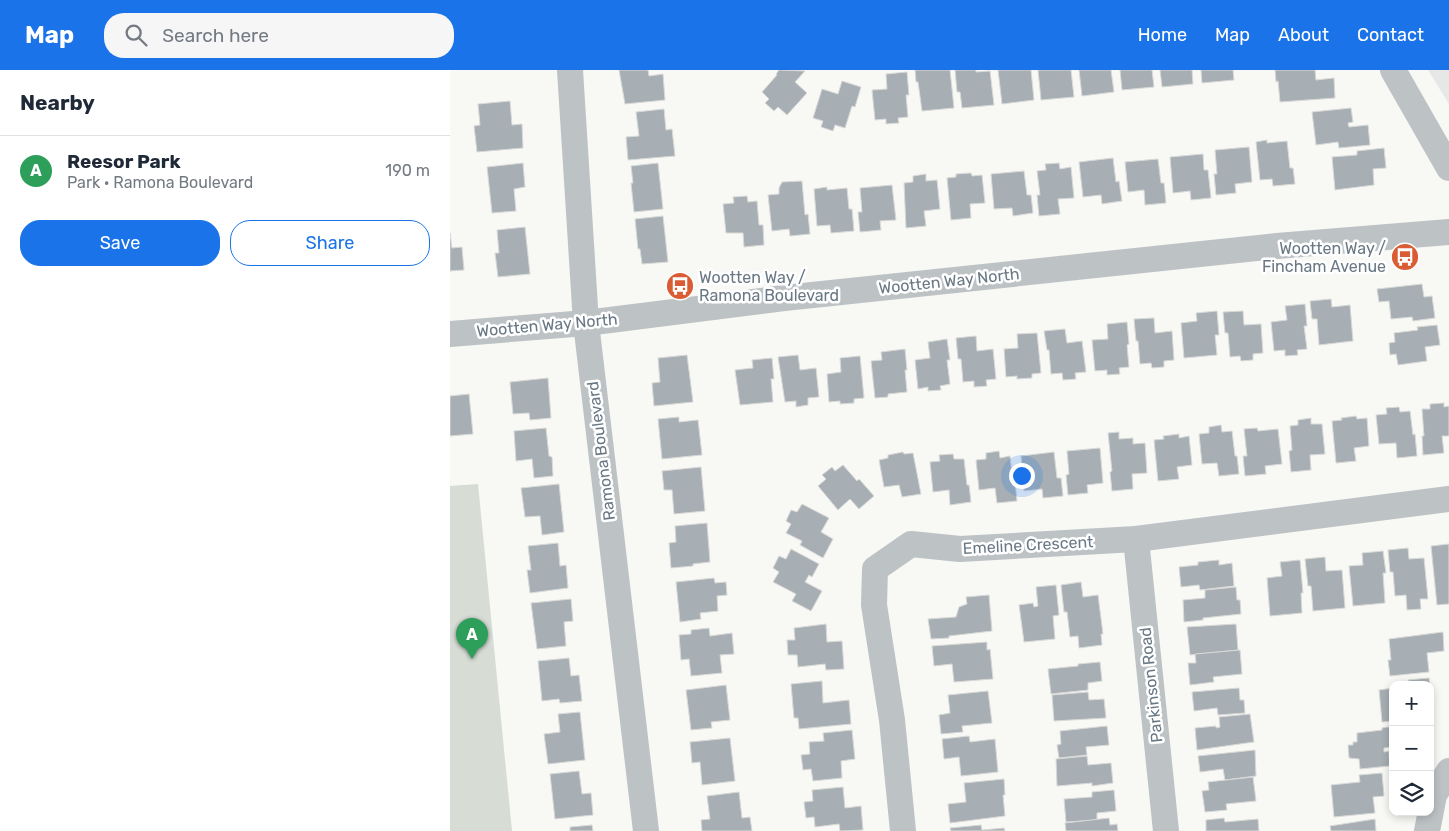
<!DOCTYPE html>
<meta charset="utf-8">
<style>
body{margin:0;font-family:Rubik,sans-serif;background:#f6f6f7;color:#1f2937}
.controls{position:absolute;right:15px;bottom:15px;display:grid;overflow:hidden;border-radius:10px;box-shadow:0 2px 8px #0003}
.controls button{width:45px;height:45px;display:grid;place-items:center;padding:0;border:0;border-bottom:1px solid #e0e1e3;background:#fff;color:#1f2937;font:25px sans-serif}
.you{position:absolute;left:571px;top:405px;width:18px;height:18px;margin:-12px;border:4px solid #fff;border-radius:50%;background:#1a73e8;box-shadow:0 0 0 8px #1a73e833}
.badge{display:grid;place-items:center;width:32px;height:32px;border-radius:50%;background:#1a73e8;color:#fff;font-size:16px;font-weight:700}
.pin{position:absolute;translate:-50% -41px;filter:drop-shadow(0 1px 2px #0008)}
.pin::after{content:'';position:absolute;top:26px;width:18px;height:15px;background:inherit;clip-path:polygon(0 0,100% 0,50% 100%)}
.list{margin:0;padding:0;list-style:none}
h2{display:flex;justify-content:space-between;align-items:center;height:65px;margin:0;padding:0 20px;font-size:21px}
h2 small{font-size:16px;font-weight:400;color:#747a83}
.list li{display:grid;grid-template-columns:32px 1fr auto;gap:15px;align-items:center;box-sizing:border-box;height:70px;padding:0 20px;border-top:1px solid #e0e1e3}
.list b{display:block;font-size:19px;white-space:nowrap}
.list p{margin:0;font-size:16px;white-space:nowrap;color:#747a83}
.list em{font-size:16px;font-style:normal;color:#747a83}
.actions{display:flex;gap:10px;padding:15px 20px}
.actions a{flex:1;padding:11px 0;border:1px solid #1a73e8;border-radius:20px;text-align:center;font-size:18px;color:#1a73e8}
.actions .main{background:#1a73e8;color:#fff}
.icon{flex:none;width:28px;height:28px;fill:none;stroke:currentColor;stroke-width:2;stroke-linecap:round;stroke-linejoin:round}
.map{position:relative;flex:none;width:999px;height:761px;overflow:hidden}
header{display:flex;align-items:center;gap:30px;box-sizing:border-box;height:70px;padding:0 25px;background:#1a73e8;color:#fff}
header strong{font-size:24px}
nav{display:flex;gap:28px;margin-inline-start:auto;font-size:18px}
.search{width:350px;height:45px;background:#f6f6f7;display:flex;align-items:center;gap:12px;box-sizing:border-box;padding:0 18px;border-radius:20px;color:#747a83;font-size:19px}
main{display:flex}
aside{flex:1;background:#fff}
.map>svg:first-child{display:block}
</style>
<header>
<strong>Map</strong>
<div class="search"><svg class="icon" aria-label="search" viewBox="0 0 24 24"><circle cx="10" cy="10" r="6"/><path d="M15 15l6 6"/></svg>Search here</div>
<nav><a>Home</a><a>Map</a><a>About</a><a>Contact</a></nav>
</header>
<main>
<aside>
<h2>Nearby<small></small></h2>
<ul class="list">
<li><span class="badge" style="background:#2e9e5b">A</span><div><b>Reesor Park</b><p>Park · Ramona Boulevard</p></div><em>190 m</em></li>
</ul>
<div class="actions"><a class="main">Save</a><a>Share</a></div>
</aside>
<div class="map">
<svg width="999" height="761" viewBox="0 0 999 761">
<rect width="100%" height="100%" fill="#f8f8f5"/>
<polygon fill="#e6e7e6" points="978,0 999,0 999,34"/>
<polygon fill="#d7dcd5" points="28,414 62,761 0,761 0,416"/>
<g fill="#a7afb4" stroke="#d9dad8">
<polygon points="169,0 198,0 199,6 213,4 215,30 175,34"/>
<polygon points="329,0 355,1 345,12 357,23 337,45 328,37 324,41 315,33 319,29 312,22 327,5 326,4"/>
<polygon points="465,0 500,0 504,38 472,41 468,12 466,12"/>
<polygon points="505,0 526,0 526,2 540,1 544,35 512,38 510,22 507,22"/>
<polygon points="548,0 581,0 584,30 552,34"/>
<polygon points="588,0 621,0 624,27 591,30"/>
<polygon points="629,0 661,0 664,22 632,26"/>
<polygon points="670,0 702,0 704,17 672,20"/>
<polygon points="710,0 742,0 743,14 712,17"/>
<polygon points="751,0 783,0 784,10 752,13"/>
<polygon points="825,0 865,0 866,10 884,8 885,28 830,32 828,11 826,12"/>
<polygon points="457,2 459,25 456,25 458,47 448,48 449,53 436,54 436,49 425,50 422,20 437,19 436,4"/>
<polygon points="392,11 411,17 405,37 402,36 395,58 385,55 383,61 371,57 373,51 363,48 372,19 388,24"/>
<polygon points="60,31 62,55 72,54 73,78 27,82 24,56 30,55 28,34"/>
<polygon points="901,38 903,52 898,53 899,57 918,55 920,75 889,78 888,72 866,75 862,42"/>
<polygon points="214,39 216,60 222,59 225,86 178,90 176,67 189,66 186,42"/>
<polygon points="817,70 817,73 837,71 840,98 843,98 845,114 823,116 822,109 810,110 806,72"/>
<polygon points="799,77 802,112 785,114 786,123 766,125 764,104 767,104 765,80"/>
<polygon points="934,78 936,98 923,99 924,115 885,120 882,87 907,85 907,81"/>
<polygon points="753,84 754,100 758,100 761,128 741,130 740,121 723,123 720,87"/>
<polygon points="663,88 666,112 669,111 672,131 652,134 651,125 633,127 629,92"/>
<polygon points="708,89 711,113 714,113 716,133 695,135 694,120 678,122 675,92"/>
<polygon points="73,93 75,117 64,119 66,141 42,143 37,97"/>
<polygon points="208,93 213,139 184,142 181,113 183,113 181,96"/>
<polygon points="609,93 610,99 621,97 624,128 608,129 610,144 589,146 587,125 590,125 587,101 596,100 595,94"/>
<polygon points="574,101 577,125 581,125 583,143 563,146 562,138 544,139 541,104"/>
<polygon points="521,103 522,106 532,105 535,133 520,134 521,148 501,150 497,108 506,107 506,104"/>
<polygon points="476,104 476,111 487,110 490,139 474,141 476,156 456,158 454,113 463,112 463,106"/>
<polygon points="352,111 355,145 358,144 360,164 340,166 339,159 322,161 318,125 329,124 329,118 332,112"/>
<polygon points="442,115 446,150 430,151 431,160 410,162 408,142 412,142 410,118"/>
<polygon points="377,117 377,120 397,118 399,139 402,139 404,161 381,163 380,155 367,156 364,119"/>
<polygon points="297,126 298,132 307,131 309,155 313,155 314,175 294,177 293,163 276,163 273,134 284,133 283,127"/>
<polygon points="213,146 218,192 192,194 190,179 188,179 185,149"/>
<polygon points="75,157 80,204 48,207 45,183 49,183 47,160"/>
<polygon points="0,163 2,178 12,177 14,200 0,201"/>
<polygon points="972,214 974,227 982,226 985,248 963,251 962,247 941,249 939,231 929,232 927,219"/>
<polygon points="881,229 882,237 900,235 903,271 869,275 867,249 862,249 860,231"/>
<polygon points="855,234 857,256 854,256 857,279 847,280 848,285 835,286 835,280 824,281 821,252 837,250 835,236"/>
<polygon points="767,241 769,265 765,265 767,285 734,288 731,253 747,251 746,243"/>
<polygon points="793,241 794,255 811,254 813,283 803,284 803,290 791,291 790,286 780,287 778,263 775,263 773,242"/>
<polygon points="704,248 705,263 722,261 724,290 714,291 714,297 702,298 701,293 690,294 688,271 686,271 684,249"/>
<polygon points="677,252 679,274 677,275 679,297 669,298 670,304 657,305 657,300 645,301 642,270 658,269 657,254"/>
<polygon points="987,255 990,275 975,277 977,291 948,295 946,284 940,285 939,273 945,272 944,263 968,260 967,257"/>
<polygon points="615,259 617,273 632,271 636,302 625,303 626,309 613,310 612,303 601,304 599,280 597,280 594,261"/>
<polygon points="587,263 591,303 582,304 582,308 567,309 567,306 556,307 554,279 568,278 567,264"/>
<polygon points="526,266 527,281 543,279 546,309 536,310 537,316 524,317 524,311 513,312 511,289 508,289 506,268"/>
<polygon points="497,269 500,290 497,290 500,314 490,316 491,320 478,321 478,317 468,319 465,290 480,288 478,272"/>
<polygon points="455,279 457,300 455,300 457,322 438,324 438,327 425,328 421,291 432,290 431,282"/>
<polygon points="237,285 243,332 204,336 202,313 210,312 208,288"/>
<polygon points="348,285 350,300 366,298 369,327 358,328 358,335 346,337 346,331 335,332 328,287"/>
<polygon points="410,286 414,328 404,329 404,333 390,334 390,331 379,332 377,304 391,302 390,288"/>
<polygon points="322,288 324,309 321,309 323,332 290,335 285,300 303,298 302,290"/>
<polygon points="98,308 101,348 80,350 79,343 63,344 60,312"/>
<polygon points="19,324 23,364 0,366 0,326"/>
<polygon points="994,333 994,337 999,336 999,366 992,366 994,383 973,385 972,366 974,366 972,339 980,339 980,334"/>
<polygon points="949,337 950,342 960,341 963,365 965,364 967,386 947,388 946,373 929,374 926,345 937,344 936,338"/>
<polygon points="906,346 907,349 917,348 919,376 904,378 906,391 886,393 882,351 892,350 891,348"/>
<polygon points="229,347 229,352 248,350 252,385 212,389 208,349"/>
<polygon points="861,348 861,354 872,354 875,384 860,385 861,400 841,402 839,381 842,380 840,356 848,355 848,350"/>
<polygon points="771,355 772,362 782,361 785,386 787,386 789,404 769,406 767,393 752,394 749,364 759,363 759,357"/>
<polygon points="96,358 99,386 102,387 103,406 84,408 82,389 66,391 64,361"/>
<polygon points="807,358 808,361 828,359 832,394 815,396 816,404 795,406 793,386 797,386 794,359"/>
<polygon points="669,362 669,369 683,368 683,374 695,373 697,403 682,404 683,419 662,421 660,402 662,401 658,363"/>
<polygon points="729,364 729,368 739,366 742,395 727,397 729,409 708,411 704,370 714,369 713,366"/>
<polygon points="650,378 653,413 637,415 638,423 618,425 616,405 619,404 617,381"/>
<polygon points="549,381 550,388 560,386 563,412 565,411 567,431 547,433 545,418 529,420 526,390 536,389 536,383"/>
<polygon points="453,382 454,384 463,383 471,424 452,427 449,415 434,417 429,390 438,388 438,385"/>
<polygon points="604,382 607,408 611,408 613,426 593,428 592,419 574,421 571,386"/>
<polygon points="503,384 504,389 514,389 517,415 519,415 521,432 500,435 499,420 483,422 480,392 490,391 489,385"/>
<polygon points="393,395 407,411 409,409 424,426 409,439 400,429 388,440 368,416 376,409 372,405 382,397 385,401"/>
<polygon points="251,397 255,441 224,444 222,420 214,420 212,401"/>
<polygon points="109,414 114,462 92,465 90,446 75,447 71,418"/>
<polygon points="352,434 379,448 371,462 383,469 373,488 350,475 352,471 336,463 341,454 336,451 341,440 347,442"/>
<polygon points="257,453 260,492 243,494 243,496 221,498 219,473 226,472 225,456"/>
<polygon points="108,473 110,496 116,495 118,518 80,523 77,500 81,500 78,476"/>
<polygon points="999,474 999,534 987,535 981,476"/>
<polygon points="958,478 959,489 974,488 978,529 970,529 971,539 957,540 956,525 945,526 943,502 940,502 938,480"/>
<polygon points="341,479 369,494 362,507 359,505 355,512 372,521 361,541 342,531 346,524 323,512 329,502 323,498 329,486 336,489"/>
<polygon points="933,481 936,503 933,503 935,533 903,536 899,496 913,495 912,483"/>
<polygon points="875,487 876,501 892,500 895,538 863,541 861,516 858,516 855,489"/>
<polygon points="769,490 769,495 782,493 784,516 750,520 749,515 731,517 729,497 748,495 748,492"/>
<polygon points="850,490 853,523 851,523 852,543 820,546 817,508 832,506 830,492"/>
<polygon points="264,508 265,513 276,512 277,525 267,526 268,541 250,543 251,549 230,552 226,512"/>
<polygon points="631,512 633,527 648,525 653,564 651,564 652,575 629,578 628,566 620,567 617,542 614,542 611,515"/>
<polygon points="606,515 609,545 603,546 605,569 574,572 569,535 583,533 584,537 588,536 586,517"/>
<polygon points="786,517 787,530 790,530 791,544 753,548 753,550 734,552 733,530 755,528 755,520"/>
<polygon points="539,525 542,561 499,566 499,568 481,569 478,549 506,547 509,537 517,534 516,527"/>
<polygon points="121,529 123,551 114,552 116,576 87,579 81,533"/>
<polygon points="376,554 377,572 392,571 394,599 376,600 375,594 348,597 347,585 338,585 337,570 345,570 344,558"/>
<polygon points="786,554 788,580 740,585 737,557"/>
<polygon points="259,558 260,566 282,563 284,584 270,585 272,603 241,606 239,589 231,590 229,565 241,564 241,560"/>
<polygon points="993,562 994,581 977,583 979,602 940,606 938,590 941,590 939,569"/>
<polygon points="537,572 537,580 540,579 543,609 504,612 502,594 484,596 482,576"/>
<polygon points="790,580 792,604 763,607 764,612 740,615 738,593 746,593 745,584"/>
<polygon points="119,588 121,606 129,605 132,631 110,633 109,629 92,631 88,591"/>
<polygon points="650,592 652,611 638,613 638,620 601,624 598,599 628,596 628,594"/>
<polygon points="979,608 980,615 959,615 958,610"/>
<polygon points="372,611 373,633 399,630 401,654 349,659 348,648 344,648 341,614"/>
<polygon points="276,615 280,650 261,652 262,658 241,660 236,620"/>
<polygon points="789,618 790,630 794,630 795,643 768,645 767,638 744,641 742,622"/>
<polygon points="943,618 943,651 932,652 929,620"/>
<polygon points="538,621 542,653 512,656 513,662 491,664 489,645 500,643 498,625"/>
<polygon points="638,622 639,630 654,629 656,648 604,651 602,625"/>
<polygon points="130,642 135,690 98,694 94,664 110,662 108,644"/>
<polygon points="800,644 804,672 747,680 745,658 766,656 766,658 770,657 769,647"/>
<polygon points="657,656 659,675 636,677 637,685 609,688 607,675 611,674 610,661"/>
<polygon points="937,657 943,657 943,677 934,678 934,682 939,681 940,696 910,699 909,689 899,688 898,675 903,675 903,672 907,672 907,663 932,660 932,658"/>
<polygon points="402,660 405,689 391,691 392,708 363,711 361,699 353,700 351,685 360,684 359,672 374,671 373,663"/>
<polygon points="519,666 520,672 545,669 548,702 511,706 509,687 494,689 492,669"/>
<polygon points="280,668 285,711 252,715 250,692 242,693 240,672"/>
<polygon points="805,680 806,706 775,710 773,699 750,702 748,686"/>
<polygon points="637,686 638,695 661,693 663,713 642,716 642,713 607,716 606,689"/>
<polygon points="129,701 132,724 141,723 143,745 105,749 100,704"/>
<polygon points="932,703 934,726 923,727 925,743 884,747 881,715 910,712 909,705"/>
<polygon points="803,707 806,731 776,734 777,740 755,742 752,721 759,720 758,712"/>
<polygon points="554,709 555,725 553,725 555,746 500,753 498,734 516,732 514,713"/>
<polygon points="393,717 395,738 411,736 413,760 390,761 389,754 365,757 364,747 356,748 354,732 363,731 362,720"/>
<polygon points="664,720 666,741 647,743 647,750 616,752 614,729 642,727 642,722"/>
<polygon points="289,722 292,748 300,747 302,761 252,761 251,750 260,749 257,726"/>
<polygon points="659,748 660,755 667,754 668,761 616,761 615,753"/>
<polygon points="774,748 775,752 808,749 809,761 756,761 756,750"/>
<polygon points="925,749 926,761 881,761 880,756"/>
<polygon points="142,755 143,761 120,761 120,757"/>
<polygon points="531,755 532,760 554,758 555,761 501,761 500,758"/>
</g>
<g fill="none" stroke-linecap="round" stroke-linejoin="round">
<g stroke="#bdc2c5" stroke-width="26">
<polyline points="120,0 136,253 196,761"/>
<polyline points="943,0 999,98"/>
<polyline points="0,264 136,253 334,228 827,176 999,162"/>
<polyline points="686,469 716,761"/>
<polyline points="453,761 442,650 424,535 425,499 461,474 510,479 686,469 999,429"/>
<polyline points="977,761 984,725 999,701"/>
</g>
</g>
<defs>
<symbol id="bus-disc" viewBox="-11 -11 22 22"><circle r="9.5" fill="#d95c34" stroke="#fff"/><path d="M-5-6H5V4H4V6H2V4H-2V6H-4V4H-5ZM-3.5-4V0h7V-4ZM-3.5 1.2v1.5H-2V1.2ZM2 1.2v1.5H3.5V1.2Z" fill="#fff"/></symbol>
</defs>
<g fill-rule="evenodd">
<use href="#bus-disc" x="939" y="171" width="32" height="32"/>
<use href="#bus-disc" x="214" y="200" width="32" height="32"/>
</g>
<g text-anchor="middle" dominant-baseline="central" stroke-width="5" stroke-linejoin="round" paint-order="stroke">
<g font-size="16" fill="#697884" stroke="#fff" text-anchor="end">
<text x="936" y="178">Wootten Way /<tspan x="936" dy="18">Fincham Avenue</tspan></text>
<text x="249" y="207" text-anchor="start">Wootten Way /<tspan x="249" dy="18">Ramona Boulevard</tspan></text>
</g>
<g font-size="16" fill="#697884" stroke="#fff">
<text transform="translate(499 211) rotate(-6)">Wootten Way North</text>
<text transform="translate(97 255) rotate(-5)">Wootten Way North</text>
<text transform="translate(151 381) rotate(-97)">Ramona Boulevard</text>
<text transform="translate(578 475) rotate(-3)">Emeline Crescent</text>
<text transform="translate(701 615) rotate(-96)">Parkinson Road</text>
</g>
</g>
</svg>
<div class="controls">
<button>+</button>
<button>−</button>
<button><svg class="icon" aria-label="layers" viewBox="0 0 24 24"><path d="M12 4l9 5-9 5-9-5zM3 14l9 5 9-5"/></svg></button>
</div>
<div class="you"></div>
<div class="pin badge" style="left:22px;top:589px;background:#2e9e5b">A</div>
</div>
</main>
